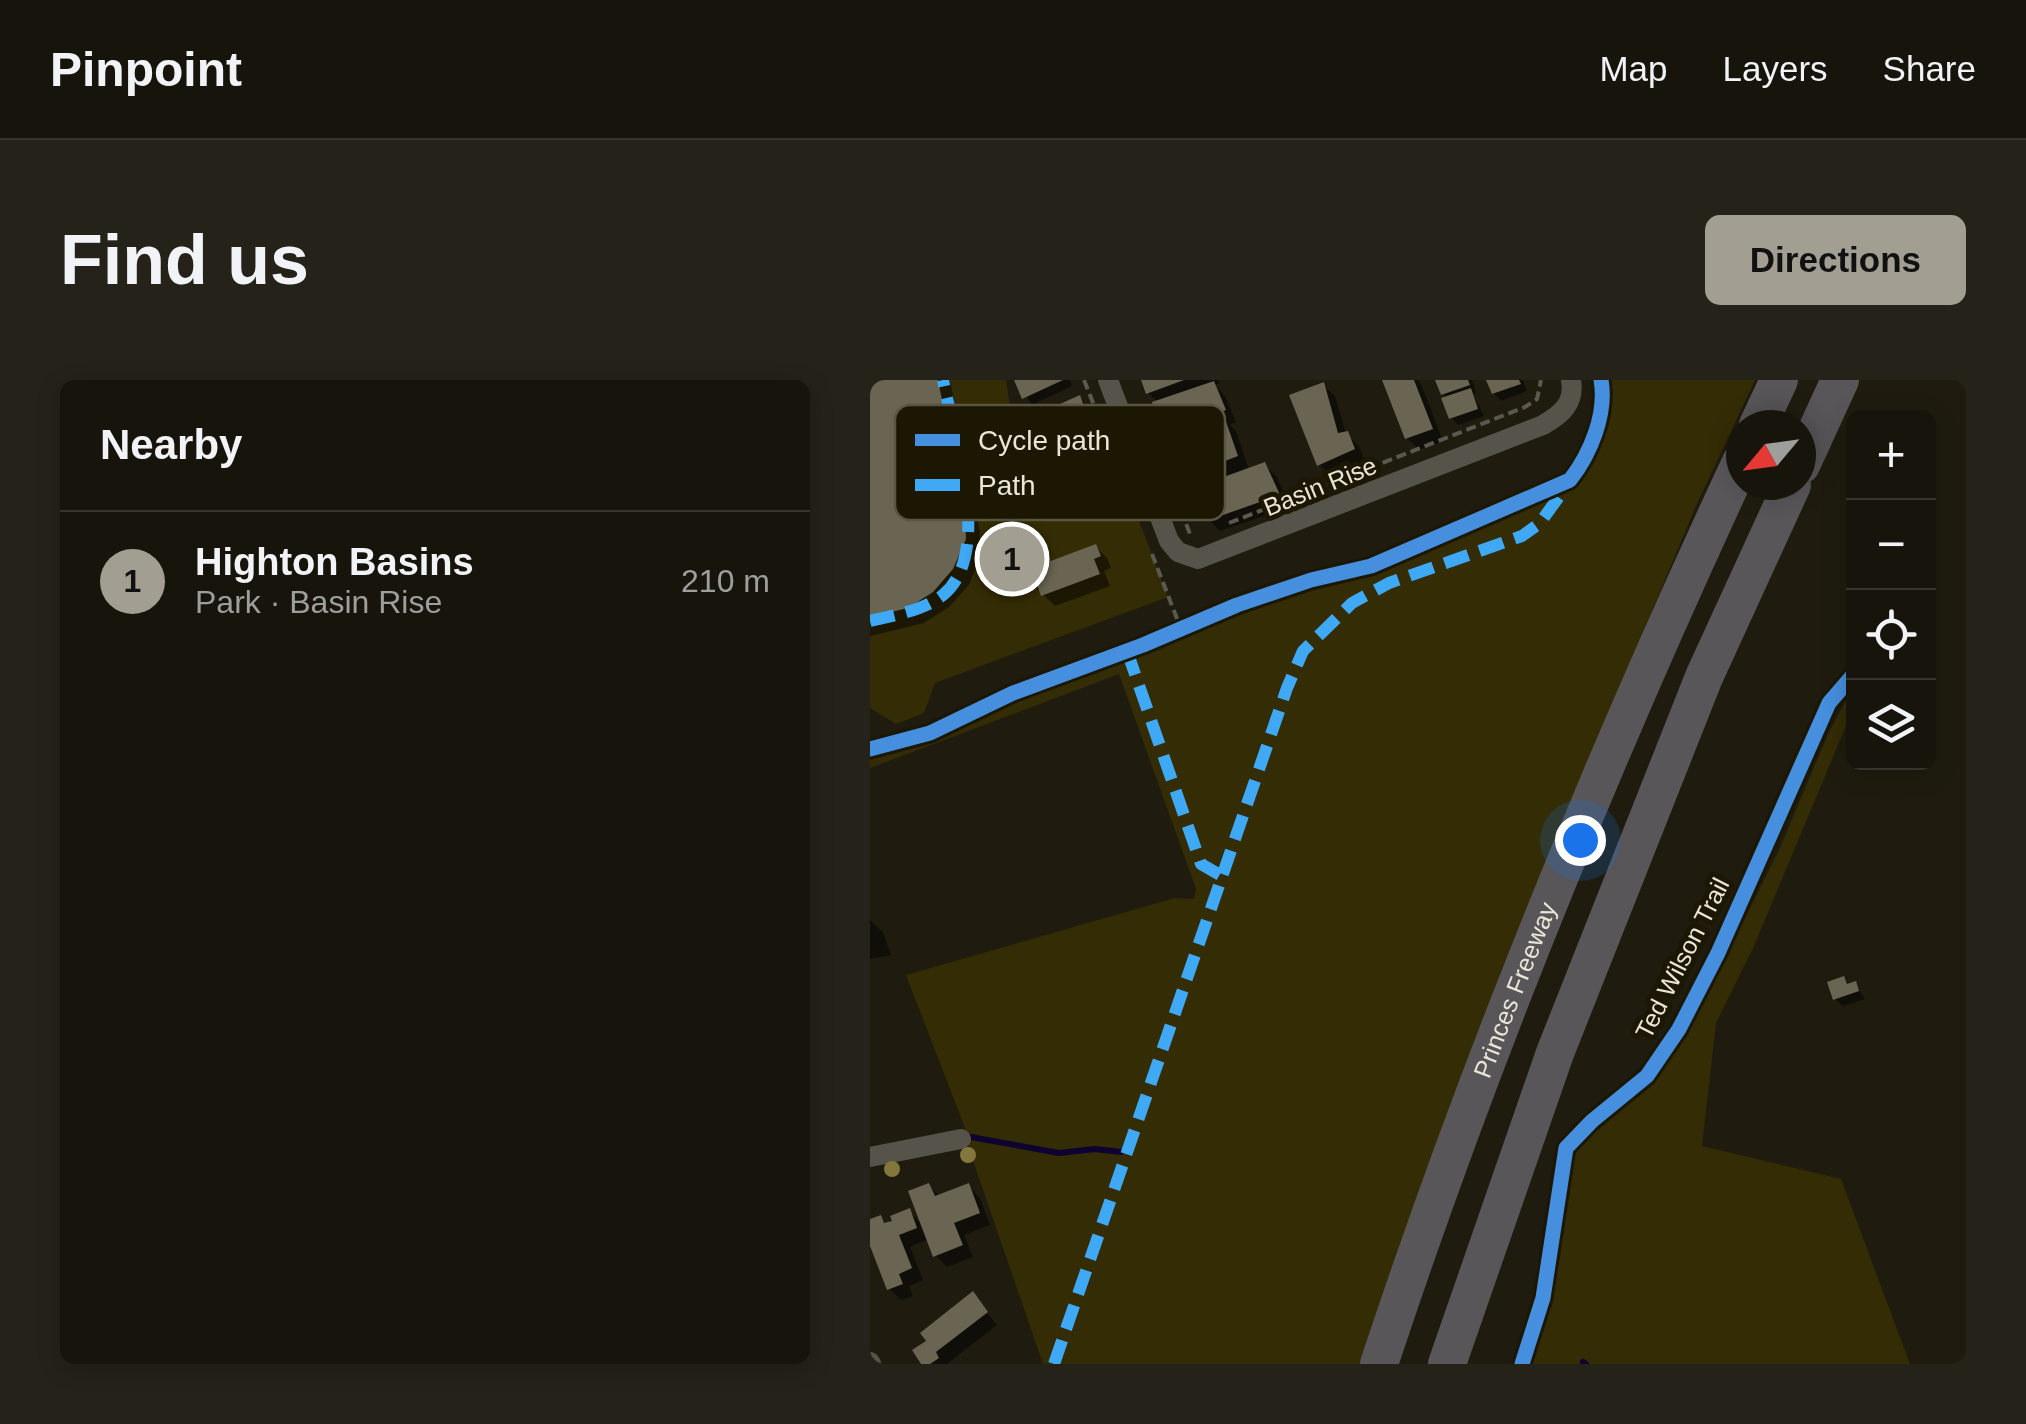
<!DOCTYPE html>
<meta charset="utf-8">
<style>
body{margin:0;font-family:Helvetica,sans-serif;background:#242219;color:#f1f3f6}
.controls{position:absolute;right:30px;top:30px;display:grid;overflow:hidden;border-radius:15px;box-shadow:0 5px 25px #0003}
.controls button{width:90px;height:90px;display:grid;place-items:center;padding:0;border:0;border-bottom:2px solid #36342c;background:#17150b;color:#f1f3f6;font:50px sans-serif}
.compass{position:absolute;left:856px;top:30px;width:90px;height:90px;border-radius:50%;background:#17150b;box-shadow:0 5px 25px #0003;rotate:241deg}
.you{position:absolute;left:710px;top:460px;width:35px;height:35px;margin:-25px;border:8px solid #fff;border-radius:50%;background:#1a73e8;box-shadow:0 0 0 15px #1a73e833}
.badge{display:grid;place-items:center;width:65px;height:65px;border-radius:50%;background:#a29f92;color:#111;font-size:32px;font-weight:700}
.pin{position:absolute;translate:-50% -50%;border:5px solid #fff;box-shadow:0 2px 10px #0006}
.list{margin:0;padding:0;list-style:none}
h2{display:flex;justify-content:space-between;align-items:center;height:130px;margin:0;padding:0 40px;font-size:42px}
h2 small{font-size:32px;font-weight:400;color:#9e9f9d}
.list li{display:grid;grid-template-columns:65px 1fr auto;gap:30px;align-items:center;box-sizing:border-box;height:140px;padding:0 40px;border-top:2px solid #36342c}
.list b{display:block;font-size:38px;white-space:nowrap}
.list p{margin:0;font-size:32px;white-space:nowrap;color:#9e9f9d}
.list em{font-size:32px;font-style:normal;color:#9e9f9d}
.icon{flex:none;width:55px;height:55px;fill:none;stroke:currentColor;stroke-width:2;stroke-linecap:round;stroke-linejoin:round}
.map{position:relative;flex:none;width:1096px;height:984px;overflow:hidden;border-radius:15px}
header{display:flex;align-items:center;gap:60px;box-sizing:border-box;height:140px;padding:0 50px;background:#17150b;border-bottom:2px solid #36342c}
header strong{font-size:48px}
nav{display:flex;gap:55px;margin-inline-start:auto;font-size:35px}
.intro{display:flex;align-items:center;justify-content:space-between;box-sizing:border-box;height:240px;padding:0 60px}
h1{margin:0;font-size:70px}
.button{padding:25px 45px;border-radius:15px;background:#a29f92;color:#111;font-size:35px;font-weight:700}
main{display:flex;gap:60px;padding:0 60px}
aside{flex:1;background:#17150b;border-radius:15px;box-shadow:0 5px 25px #0003}
.map>svg:first-child{display:block}
</style>
<header>
<strong>Pinpoint</strong>
<nav><a>Map</a><a>Layers</a><a>Share</a></nav>
</header>
<div class="intro"><h1>Find us</h1><a class="button">Directions</a></div>
<main>
<aside>
<h2>Nearby<small></small></h2>
<ul class="list">
<li><span class="badge">1</span><div><b>Highton Basins</b><p>Park · Basin Rise</p></div><em>210 m</em></li>
</ul>
</aside>
<div class="map">
<svg width="1096" height="984" viewBox="0 0 1096 984">
<rect width="100%" height="100%" fill="#1f1c0f"/>
<g fill="#342c05">
<polygon points="0,0 136,0 157,141 254,101 298,217 65,303 54,333 26,344 0,328"/>
<path d="M 736,0 L 885,0 L 826,126 L 632,588 L 493,984 L 173,984 L 100,772 L 95,748 L 36,595 L 305,518 L 324,519 L 326,509 L 249,294 L 0,388 L 0,373 L 51,358 L 173,305 L 354,239 L 414,211 L 446,208 L 478,197 L 701,106 C 724,82 746,34 736,0 Z"/>
<polygon points="983,307 983,329 884,566 846,643 832,766 971,799 1040,984 662,984 691,863 696,807 703,780 699,775 714,752 787,690 809,660 837,614 909,470 958,354"/>
</g>
<g fill="#0007">
<polygon points="0,0 80,0 110,152 110,176 99,205 79,227 54,243 0,256"/>
<polygon points="146,0 200,0 202,6 162,25"/>
<polygon points="274,0 348,0 350,3 345,5 355,16 366,42 360,45 366,51 379,90 395,85 407,97 420,127 350,151 338,139 324,108 312,97 303,62 295,55 288,22 278,13"/>
<polygon points="520,0 547,0 551,4 573,61 549,70 537,58"/>
<polygon points="568,0 602,0 606,13 603,14 614,36 588,45 581,38 577,19"/>
<polygon points="619,0 653,0 657,11 631,21 624,13"/>
<polygon points="453,5 465,16 476,54 489,66 495,81 461,96 449,84"/>
<polygon points="209,18 221,30 232,62 178,85 166,73"/>
<polygon points="226,167 237,178 241,188 234,191 240,206 185,226 161,203"/>
<polygon points="0,540 13,552 21,575 0,579"/>
<polygon points="973,599 980,606 985,604 995,619 973,626 965,619"/>
<polygon points="59,806 70,817 98,806 110,818 120,845 94,855 103,877 77,887 65,875 59,859 40,867 53,900 39,906 43,916 31,920 19,908 0,859 0,842 10,838 17,845 39,831 54,846"/>
<polygon points="102,914 127,945 77,984 54,984"/>
</g>
<g fill="none" stroke-linecap="round" stroke-linejoin="round">
<g stroke="#0e0330" stroke-width="6">
<polyline points="101,757 189,773 225,769 251,772"/>
<polyline points="713,982 716,984"/>
</g>
</g>
<g fill="#696552">
<polygon points="0,0 68,0 95,134 96,159 83,189 63,212 38,228 0,237"/>
<polygon points="144,0 193,0 152,19"/>
<polygon points="271,0 314,0 276,14"/>
<polygon points="512,0 544,0 563,49 535,59"/>
<polygon points="565,0 598,0 600,5 571,15"/>
<polygon points="616,0 649,0 651,4 622,14"/>
<polygon points="344,1 356,30 293,56 282,22"/>
<polygon points="454,2 468,53 478,51 485,69 447,86 419,15"/>
<polygon points="601,8 608,29 579,39 571,18"/>
<polygon points="210,15 222,50 164,75 150,42"/>
<polygon points="354,36 368,76 310,98 297,62"/>
<polygon points="395,82 410,115 336,141 323,108"/>
<polygon points="226,164 231,176 224,179 230,194 171,216 166,202 159,204 154,191"/>
<polygon points="974,596 977,604 986,601 989,611 963,620 957,602"/>
<polygon points="59,803 65,816 99,803 110,833 84,843 93,865 63,877 38,811"/>
<polygon points="40,828 47,848 29,855 42,888 29,894 33,904 17,910 0,866 0,839 11,835 14,843 22,841 20,836"/>
<polygon points="103,911 118,932 66,972 69,978 60,984 51,984 42,970 56,961 50,953"/>
</g>
<g fill="none" stroke-linecap="round" stroke-linejoin="round">
<g stroke="#5a5850" stroke-width="4" stroke-dasharray="10 5" stroke-linecap="butt">
<polyline points="214,0 237,58"/>
<polyline points="295,88 320,154"/>
<polyline points="359,143 655,27 667,19 671,0"/>
<polyline points="282,174 311,249"/>
</g>
<g stroke="#55534a" stroke-width="20">
<path d="M 238,0 L 299,161 L 308,172 L 328,179 L 673,45 C 692,34 705,23 701,0"/>
<polyline points="0,777 91,759"/>
<polyline points="0,982 1,984"/>
</g>
<g stroke="#585658" stroke-width="38">
<polyline points="888,45 909,0"/>
<polyline points="931,85 970,0"/>
<path id="s1" d="M 509,984 C 611,676 734,376 871,82"/>
<polyline points="577,984 685,673 834,297 922,105"/>
</g>
<g stroke="#3fa9f5" stroke-width="12" stroke-dasharray="25 12" stroke-linecap="butt">
<path d="M 0,241 C 24,235 53,231 73,215 C 124,173 84,56 73,0"/>
<polyline points="257,271 331,484 352,496"/>
<polyline points="184,984 417,308 433,271 482,223 519,203 652,156 670,143 698,104"/>
</g>
<defs>
<g id="cycleway">
<path d="M 0,369 L 60,353 L 143,313 L 273,265 L 367,225 L 441,200 L 501,186 L 700,100 C 721,73 737,33 731,0"/>
<polyline points="652,984 673,918 696,768 722,741 777,696 809,649 848,573 959,323 984,294"/>
</g>
</defs>
<use href="#cycleway" stroke="#1c1702" stroke-width="21"/>
<use href="#cycleway" stroke="#468fdf" stroke-width="15"/>
</g>
<g fill="#84773b">
<circle cx="98" cy="775" r="8"/>
<circle cx="22" cy="789" r="8"/>
</g>
<g text-anchor="middle" dominant-baseline="central" stroke-width="10" stroke-linejoin="round" paint-order="stroke">
<g font-size="25" fill="#e9e6d8" stroke="#1c1702">
<text transform="translate(450 106) rotate(-22)">Basin Rise</text>
<text transform="translate(812 578) rotate(-63)">Ted Wilson Trail</text>
<text stroke="none"><textPath href="#s1" startOffset="398">Princes Freeway</textPath></text>
</g>
</g>
<rect x="25" y="25" width="330" height="115" rx="15" fill="#1c1702" stroke="#5a5542" stroke-width="2.5"/>
<rect x="45" y="54" width="45" height="12" fill="#468fdf"/>
<rect x="45" y="99" width="45" height="12" fill="#3fa9f5"/>
<g font-size="28" fill="#e9e6d8">
<text x="108" y="70">Cycle path</text>
<text x="108" y="115">Path</text>
</g>
</svg>
<div class="controls">
<button>+</button>
<button>−</button>
<button><svg class="icon" aria-label="locate" viewBox="0 0 24 24"><circle cx="12" cy="12" r="6"/><path d="M12 2v4M12 18v4M2 12h4M18 12h4"/></svg></button>
<button><svg class="icon" aria-label="layers" viewBox="0 0 24 24"><path d="M12 4l9 5-9 5-9-5zM3 14l9 5 9-5"/></svg></button>
</div>
<svg class="compass" viewBox="-18 -18 36 36"><path d="M0-13l5 13h-10z" fill="#e53935"/><path d="M0 13l5-13h-10z" fill="#9e9f9d"/></svg>
<div class="you"></div>
<div class="pin badge" style="left:142px;top:179px">1</div>
</div>
</main>
